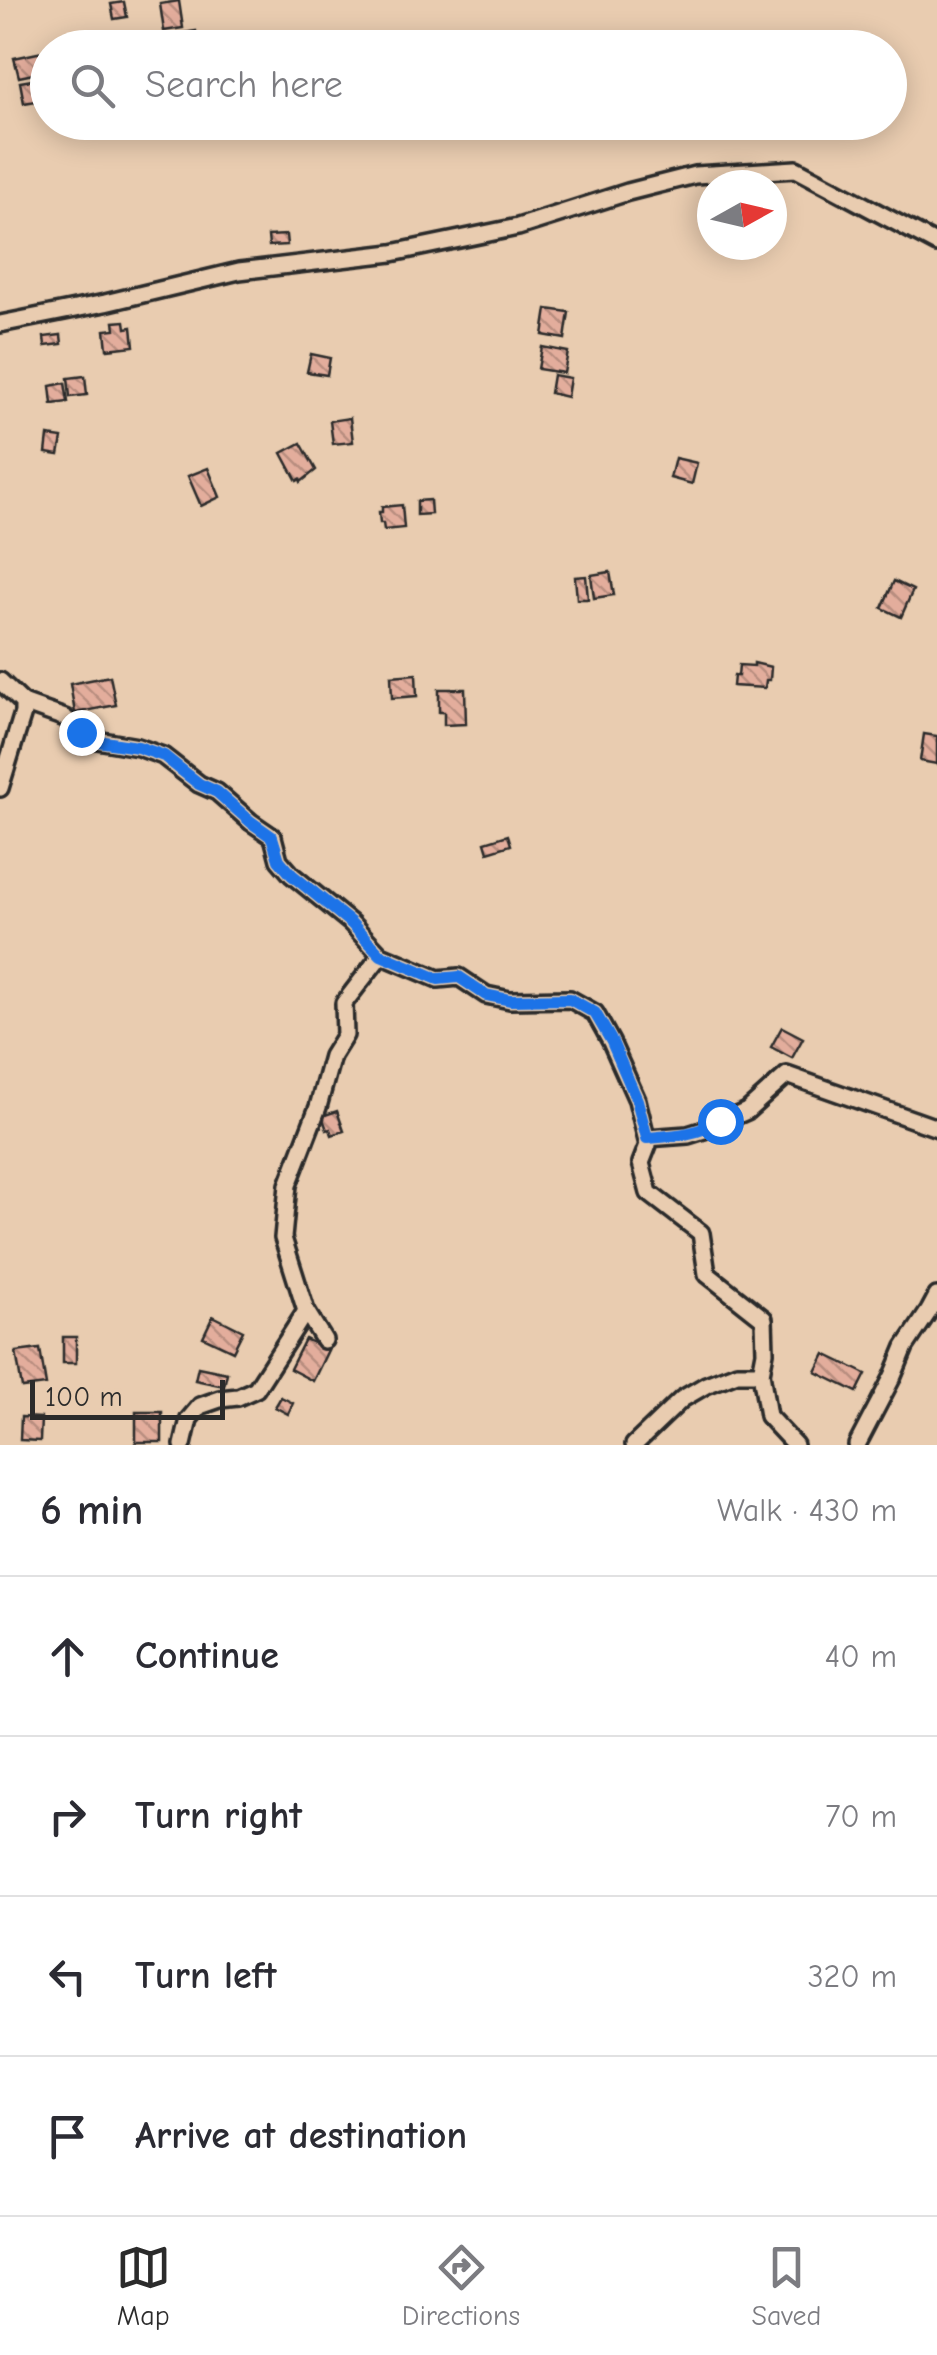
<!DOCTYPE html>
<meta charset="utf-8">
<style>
body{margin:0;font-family:"Comic Neue",sans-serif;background:#f7f7f7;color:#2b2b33}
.compass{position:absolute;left:697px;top:170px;width:90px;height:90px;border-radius:50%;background:#fff;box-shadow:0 5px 25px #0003;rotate:82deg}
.scale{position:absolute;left:30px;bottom:25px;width:195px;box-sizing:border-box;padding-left:10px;border:5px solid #2b2b2b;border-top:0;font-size:28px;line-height:35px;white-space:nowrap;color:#2b2b2b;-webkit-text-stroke:8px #e9ccb0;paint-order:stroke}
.stop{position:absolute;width:30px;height:30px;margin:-22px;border:8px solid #1a73e8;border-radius:50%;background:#fff}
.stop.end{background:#1a73e8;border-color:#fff;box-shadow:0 2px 10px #0008}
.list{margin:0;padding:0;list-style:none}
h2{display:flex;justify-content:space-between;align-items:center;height:130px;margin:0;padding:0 40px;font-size:42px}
h2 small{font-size:32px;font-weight:400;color:#7c7c81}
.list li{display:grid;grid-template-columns:65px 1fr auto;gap:30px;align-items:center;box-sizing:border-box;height:160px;padding:0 40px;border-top:2px solid #e1e1e2}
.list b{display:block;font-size:38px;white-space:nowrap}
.list em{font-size:32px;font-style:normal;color:#7c7c81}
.icon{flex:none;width:55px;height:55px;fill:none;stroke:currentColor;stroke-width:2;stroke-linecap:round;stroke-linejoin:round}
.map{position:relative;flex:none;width:937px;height:1445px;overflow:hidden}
.search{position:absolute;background:#fff;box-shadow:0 5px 25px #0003;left:30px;right:30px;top:30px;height:110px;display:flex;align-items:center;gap:25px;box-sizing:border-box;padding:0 35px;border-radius:55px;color:#7c7c81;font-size:38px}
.sheet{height:770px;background:#fff}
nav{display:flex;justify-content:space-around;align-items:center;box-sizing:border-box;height:140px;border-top:2px solid #e1e1e2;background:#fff;font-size:28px;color:#7c7c81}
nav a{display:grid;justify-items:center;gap:5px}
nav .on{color:#2b2b2b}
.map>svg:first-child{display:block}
</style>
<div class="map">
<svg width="937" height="1445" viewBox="0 0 937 1445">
<defs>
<pattern id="building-back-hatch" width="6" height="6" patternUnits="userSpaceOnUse" patternTransform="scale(2.5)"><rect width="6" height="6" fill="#e3ad9c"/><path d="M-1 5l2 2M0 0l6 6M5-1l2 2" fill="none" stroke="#b88d7f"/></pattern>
</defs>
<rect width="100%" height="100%" fill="#e9ccb0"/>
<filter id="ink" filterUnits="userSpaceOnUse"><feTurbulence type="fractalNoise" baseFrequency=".01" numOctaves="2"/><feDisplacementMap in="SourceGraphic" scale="20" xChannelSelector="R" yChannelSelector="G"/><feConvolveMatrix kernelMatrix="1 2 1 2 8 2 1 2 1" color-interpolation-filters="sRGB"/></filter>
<g filter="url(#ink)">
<g fill="url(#building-back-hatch)" stroke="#2b2b2b" stroke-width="2.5">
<polygon points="179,1 183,28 164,31 160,4"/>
<polygon points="124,2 127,17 114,19 111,4"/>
<polygon points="196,31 199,48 167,48 165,36"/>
<polygon points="47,51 48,71 19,77 14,58"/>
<polygon points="38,79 42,100 24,103 20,82"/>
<polygon points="286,235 287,245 269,246 268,236"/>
<polygon points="547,309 569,312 565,339 543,335"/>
<polygon points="125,321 126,328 132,327 134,346 107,349 105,330 115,329 114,322"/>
<polygon points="61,335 62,344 45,346 44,337"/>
<polygon points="542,347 568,352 564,373 538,369"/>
<polygon points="311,354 330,358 327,375 307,372"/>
<polygon points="553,375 570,378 567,397 550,393"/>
<polygon points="85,376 87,395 70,397 68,378"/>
<polygon points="65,383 68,402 52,404 50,386"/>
<polygon points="350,418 353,442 333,444 330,421"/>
<polygon points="48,436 62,438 59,455 46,453"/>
<polygon points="301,443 316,470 301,482 300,479 297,481 282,453"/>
<polygon points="675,458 697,463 692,484 670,478"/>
<polygon points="208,468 220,497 201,506 188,476"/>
<polygon points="430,500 431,514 417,515 417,501"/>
<polygon points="402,505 404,528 384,530 383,523 380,523 379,512 382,512 382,507"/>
<polygon points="610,572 614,595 594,598 591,575"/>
<polygon points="586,576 588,599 577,599 575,577"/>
<polygon points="894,581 913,590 901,617 882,608"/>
<polygon points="754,663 771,667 770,680 766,680 765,688 733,686 734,676 738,676 739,665 754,666"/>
<polygon points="416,674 417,696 392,698 391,676"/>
<polygon points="110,676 116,705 75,713 70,684"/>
<polygon points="439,689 465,689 466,724 444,725 444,712 439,712"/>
<polygon points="924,734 937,736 937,764 920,761"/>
<polygon points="508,835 511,845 488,852 485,842"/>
<polygon points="782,1027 803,1038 792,1058 771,1047"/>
<polygon points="337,1111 344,1131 332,1135 330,1129 327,1130 322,1116"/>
<polygon points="213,1316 243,1331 233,1351 203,1337"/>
<rect x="63" y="1337" width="13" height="26"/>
<polygon points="305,1339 328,1350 313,1381 290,1369"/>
<polygon points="40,1349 46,1385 22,1388 16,1352"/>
<polygon points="825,1354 866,1374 857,1392 816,1372"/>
<polygon points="198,1367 227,1373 224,1386 195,1380"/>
<polygon points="281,1397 293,1403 288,1414 275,1407"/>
<rect x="136" y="1412" width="26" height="30"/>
<polygon points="21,1417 41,1418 40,1441 20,1440"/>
</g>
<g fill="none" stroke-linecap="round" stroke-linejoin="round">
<defs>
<g id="street">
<polyline points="0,324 105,303 239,271 392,253 518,227 628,192 695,175 796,169 937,244"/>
<polyline points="0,681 23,703 23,713 0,788"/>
<polyline points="23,703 65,718 91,739 138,747 163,756 199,784 217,792 251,822 273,837 279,860 292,875 351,923 381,955 438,979 459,977 486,995 510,1000 570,999 595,1013 611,1042 637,1100 648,1145 641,1163 649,1193 701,1233 707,1274 764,1319 765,1352 761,1373 768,1416 795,1445"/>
<polyline points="647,1138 688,1135 704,1130 747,1111 787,1075 937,1128"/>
<polyline points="324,1340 306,1311 283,1238 288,1185 318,1107 332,1056 345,1035 344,1003 381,955"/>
<polyline points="183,1445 189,1419 200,1406 220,1399 238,1397 256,1389 306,1311"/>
<polyline points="634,1445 682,1399 706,1385 737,1373 761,1373"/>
<polyline points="857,1445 893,1376 905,1347 929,1311 937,1296"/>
</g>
</defs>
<use href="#street" stroke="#2b2b2b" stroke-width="22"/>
<use href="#street" stroke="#e9ccb0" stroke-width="15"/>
</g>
</g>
<g fill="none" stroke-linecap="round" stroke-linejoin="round" filter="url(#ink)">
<path stroke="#1a73e8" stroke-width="12" d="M 81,732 L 91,740 L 138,747 L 164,756 L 199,784 L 217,792 L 251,822 L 272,837 L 279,860 L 292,875 L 351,923 L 381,955 L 438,979 L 459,977 L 486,995 L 510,1000 L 570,999 L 595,1013 L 612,1042 L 637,1100 L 647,1138 C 674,1136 696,1135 720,1121"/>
</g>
</svg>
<svg class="compass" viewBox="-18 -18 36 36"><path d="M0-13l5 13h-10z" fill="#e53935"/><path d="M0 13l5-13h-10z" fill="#7c7c81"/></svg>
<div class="scale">100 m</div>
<div class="stop" style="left:720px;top:1121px"></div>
<div class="stop end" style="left:81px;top:732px"></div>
<div class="search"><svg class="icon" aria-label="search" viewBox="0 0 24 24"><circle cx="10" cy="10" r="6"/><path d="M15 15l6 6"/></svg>Search here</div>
</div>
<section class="sheet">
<h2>6 min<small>Walk · 430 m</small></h2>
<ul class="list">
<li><svg class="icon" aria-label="ahead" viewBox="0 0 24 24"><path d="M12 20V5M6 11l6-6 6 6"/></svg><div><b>Continue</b></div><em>40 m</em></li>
<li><svg class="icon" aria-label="right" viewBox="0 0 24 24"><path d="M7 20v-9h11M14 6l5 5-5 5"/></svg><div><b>Turn right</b></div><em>70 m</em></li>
<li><svg class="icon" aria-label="left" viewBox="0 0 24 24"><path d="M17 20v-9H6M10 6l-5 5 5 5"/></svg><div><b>Turn left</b></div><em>320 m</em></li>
<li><svg class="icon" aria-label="arrive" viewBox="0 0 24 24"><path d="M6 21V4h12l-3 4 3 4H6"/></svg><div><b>Arrive at destination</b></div></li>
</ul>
</section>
<nav>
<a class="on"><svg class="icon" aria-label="map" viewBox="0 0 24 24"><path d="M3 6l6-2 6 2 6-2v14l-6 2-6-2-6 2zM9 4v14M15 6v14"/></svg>Map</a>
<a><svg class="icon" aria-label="directions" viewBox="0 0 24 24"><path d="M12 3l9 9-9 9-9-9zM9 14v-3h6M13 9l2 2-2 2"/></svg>Directions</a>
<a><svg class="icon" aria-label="saved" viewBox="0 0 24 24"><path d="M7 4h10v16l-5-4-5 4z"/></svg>Saved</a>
</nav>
